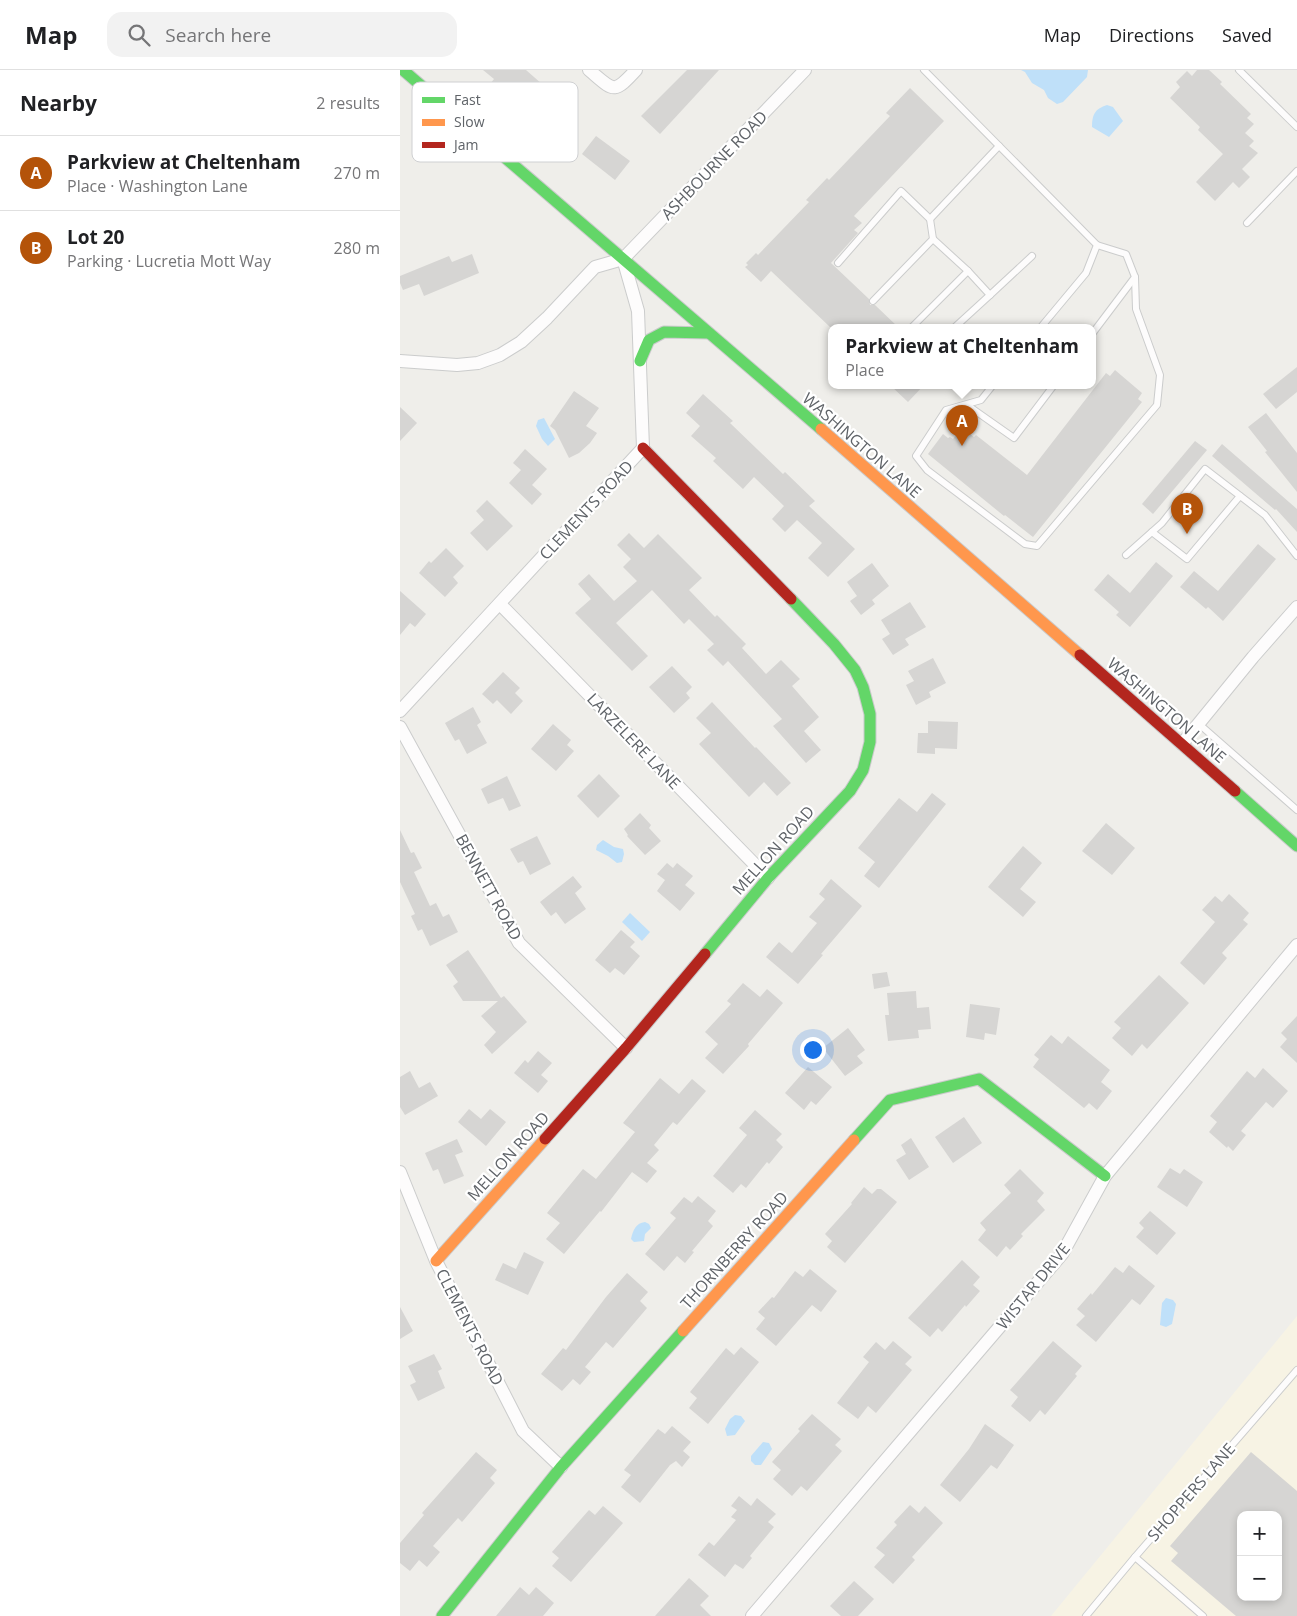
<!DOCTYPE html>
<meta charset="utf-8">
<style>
body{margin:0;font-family:"Open Sans",sans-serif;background:#f2f2f2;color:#202124}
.controls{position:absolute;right:15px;bottom:15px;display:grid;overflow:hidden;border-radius:10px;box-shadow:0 2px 8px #0003}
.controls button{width:45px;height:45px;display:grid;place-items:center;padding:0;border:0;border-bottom:1px solid #e0e0e0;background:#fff;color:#202124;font:25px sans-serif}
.you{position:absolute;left:412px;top:979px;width:18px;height:18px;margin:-12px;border:4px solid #fff;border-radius:50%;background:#1a73e8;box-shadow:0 0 0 8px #1a73e833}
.badge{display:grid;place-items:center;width:32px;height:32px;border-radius:50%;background:#b45309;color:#fff;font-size:16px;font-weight:700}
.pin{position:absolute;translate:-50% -41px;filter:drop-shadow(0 1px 2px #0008)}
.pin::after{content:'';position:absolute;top:26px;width:18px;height:15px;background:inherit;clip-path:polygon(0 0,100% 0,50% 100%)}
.popup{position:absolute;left:428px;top:254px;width:268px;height:65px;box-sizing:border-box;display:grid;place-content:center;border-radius:10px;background:#fff;filter:drop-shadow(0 1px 4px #0005);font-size:16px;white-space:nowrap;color:#757577}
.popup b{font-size:19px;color:#202124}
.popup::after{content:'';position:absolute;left:50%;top:100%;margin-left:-10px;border:10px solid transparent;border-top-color:#fff}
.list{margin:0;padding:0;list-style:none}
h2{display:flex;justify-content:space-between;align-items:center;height:65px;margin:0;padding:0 20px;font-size:21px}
h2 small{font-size:16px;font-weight:400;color:#757577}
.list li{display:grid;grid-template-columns:32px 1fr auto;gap:15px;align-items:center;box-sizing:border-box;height:75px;padding:0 20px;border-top:1px solid #e0e0e0}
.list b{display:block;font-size:19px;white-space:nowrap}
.list p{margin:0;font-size:16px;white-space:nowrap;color:#757577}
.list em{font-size:16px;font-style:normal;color:#757577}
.icon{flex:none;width:28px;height:28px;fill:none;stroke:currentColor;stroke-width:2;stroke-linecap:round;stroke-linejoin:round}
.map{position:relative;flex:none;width:897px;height:1546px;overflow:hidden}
header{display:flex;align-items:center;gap:30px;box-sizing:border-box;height:70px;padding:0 25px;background:#fff;border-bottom:1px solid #e0e0e0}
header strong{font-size:24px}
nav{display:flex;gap:28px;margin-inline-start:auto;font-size:18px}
.search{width:350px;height:45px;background:#f2f2f2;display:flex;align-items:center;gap:12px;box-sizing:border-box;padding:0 18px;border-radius:15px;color:#757577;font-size:19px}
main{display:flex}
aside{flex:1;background:#fff}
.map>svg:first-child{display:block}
</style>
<header>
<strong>Map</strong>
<div class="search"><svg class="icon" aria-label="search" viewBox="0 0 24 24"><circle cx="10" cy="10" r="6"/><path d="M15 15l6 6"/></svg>Search here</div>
<nav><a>Map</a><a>Directions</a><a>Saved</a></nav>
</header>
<main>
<aside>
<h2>Nearby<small>2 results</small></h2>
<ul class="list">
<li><span class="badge">A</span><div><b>Parkview at Cheltenham</b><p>Place · Washington Lane</p></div><em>270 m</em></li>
<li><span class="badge">B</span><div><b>Lot 20</b><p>Parking · Lucretia Mott Way</p></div><em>280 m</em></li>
</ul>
</aside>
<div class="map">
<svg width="897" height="1546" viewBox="0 0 897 1546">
<rect width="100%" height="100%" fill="#efeeea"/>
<path fill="#f7f3e4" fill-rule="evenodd" d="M 897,1246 L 897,1546 L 651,1546 ZM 841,1445 L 878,1445 L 878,1527 L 841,1527 Z"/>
<g fill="#bfe0f9">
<polygon points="621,0 688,0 687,7 663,32 657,34 648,28 644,20 632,13 625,2"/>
<path d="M 707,35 L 713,37 L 723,51 L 709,67 L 692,57 C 692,44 695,39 707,35 Z"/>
<polygon points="144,348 155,369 148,376 142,369 136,356 138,350"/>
<polygon points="203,770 214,777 223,779 224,784 222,792 217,793 208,786 196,780 197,775"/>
<polygon points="230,843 250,862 242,871 222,852"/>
<path d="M 245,1152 L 249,1154 L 251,1158 L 245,1164 L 244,1171 L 234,1172 L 231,1169 C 233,1160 236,1153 245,1152 Z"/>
<polygon points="766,1228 773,1230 776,1234 772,1254 766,1257 760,1255 762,1233"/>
<polygon points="335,1345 341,1346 345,1351 335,1365 327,1366 325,1359 330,1349"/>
<polygon points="363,1372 369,1373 372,1379 361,1395 355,1395 351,1391 351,1386"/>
</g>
<g fill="#d6d5d3" fill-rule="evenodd">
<polygon points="83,0 126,0 175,43 159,61 128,33 127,35 104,16 99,21 90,14 94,9"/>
<polygon points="287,0 319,0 260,64 241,46"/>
<polygon points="797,0 809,0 822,12 820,14 851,44 847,48 854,54 845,63 854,71 849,76 858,83 842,99 850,107 839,118 833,112 815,131 796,112 823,84 798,60 800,57 770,28 780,17 776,12 787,1 792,6"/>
<polygon points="510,18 544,51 454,146 462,153 454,160 458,163 431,193 469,229 470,235 475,235 498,257 430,257 371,201 361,212 345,197 348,195 346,193 356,183 358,185 409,132 406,130 427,108 429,110 490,46 486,43"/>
<polygon points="196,66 230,91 215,110 182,84"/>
<polygon points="72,184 79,203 24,226 19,214 3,220 0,213 0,206 49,186 52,192"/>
<polygon points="897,297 897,322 876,339 863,324"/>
<polygon points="715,300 742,323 738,329 742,332 633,467 605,445 604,446 528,384 543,364 548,368 550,367 553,369 562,358 574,367 576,365 627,405 706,303 710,306"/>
<polygon points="490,315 524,315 508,332"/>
<polygon points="174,321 199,338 186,356 197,363 190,373 179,383 169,388 155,360 150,356"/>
<polygon points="303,324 333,351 330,353 383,404 385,402 415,431 409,436 455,479 428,507 408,488 422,473 397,450 385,462 372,449 384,436 354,407 343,419 313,391 316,388 291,366 300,356 286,343"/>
<polygon points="0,337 17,353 0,371"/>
<polygon points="866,343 897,383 897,422 865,382 867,381 848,357"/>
<polygon points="795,371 807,380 753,444 742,434"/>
<polygon points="822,374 897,439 897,462 876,439 875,440 812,386"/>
<polygon points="125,379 147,399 132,415 142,424 132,435 109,413 121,400 113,393"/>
<polygon points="87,430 113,456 87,481 70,463 84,450 76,441"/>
<polygon points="229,463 244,478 258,464 302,508 289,520 315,547 317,545 346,574 342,578 366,604 381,590 400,609 392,616 419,647 404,661 421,680 406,693 373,656 382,649 328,591 323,596 307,580 314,574 289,549 284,554 252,520 216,553 248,586 232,601 175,543 191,529 178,514 189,504 214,531 237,511 223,497 231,489 217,475"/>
<polygon points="858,474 876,489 823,551 808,537 806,539 780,517 794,501 818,521"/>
<polygon points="46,478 64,496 53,507 58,513 45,527 19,503 29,491 31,493"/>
<polygon points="756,492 773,506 730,557 716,545 719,542 694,520 708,504 730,523"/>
<polygon points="472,493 489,516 472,530 475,534 461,545 450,531 457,526 447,512"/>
<polygon points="0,521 26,544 15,557 10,553 0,565"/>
<polygon points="510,532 526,557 505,569 509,575 493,585 482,569 490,564 481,550"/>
<polygon points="533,588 546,613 529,622 531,627 516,635 506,615 514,611 508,601"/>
<polygon points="272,596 292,617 286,623 290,628 274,643 249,617"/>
<polygon points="103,602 120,618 115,623 123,631 111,644 97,630 93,634 82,624"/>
<polygon points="312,632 355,678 356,677 391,713 377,726 364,712 349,727 299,674 311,663 296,648"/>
<polygon points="73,637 81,652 77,655 87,673 67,684 59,669 55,671 45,653"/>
<polygon points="528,651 558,652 557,679 535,678 535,684 517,683 518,663 528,663"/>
<polygon points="153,654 171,670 167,675 174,681 156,701 131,679"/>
<polygon points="199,704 220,726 198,748 177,726"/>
<polygon points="107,706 121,736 109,741 103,728 88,734 81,719"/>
<polygon points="532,723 546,734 479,818 464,806 475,792 458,778 499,728 517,742"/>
<polygon points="240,743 251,755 249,758 261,771 245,785 227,766 228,765 224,759"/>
<polygon points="706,753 735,778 712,805 682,781"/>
<polygon points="0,760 11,783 14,782 22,798 14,802 30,836 36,833 43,847 49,844 58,862 30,876 22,859 18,861 11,846 15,844 0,812"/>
<polygon points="137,766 151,794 130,805 123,791 118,793 110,779"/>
<polygon points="623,776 642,793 620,819 636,832 623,847 588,817"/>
<polygon points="267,793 273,798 277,793 293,806 285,815 295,823 280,841 257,821 265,810 257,804"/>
<polygon points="173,806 182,817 175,823 186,839 165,854 156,842 151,846 140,832"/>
<polygon points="431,809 462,836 421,884 423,885 398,914 366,887 379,872 392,883 417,853 409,847 425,829 419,824"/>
<polygon points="829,824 849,843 843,850 848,854 822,883 827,888 804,915 780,893 815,852 802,840 815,826 822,832"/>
<polygon points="221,860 235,872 230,877 240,886 224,905 215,898 210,903 195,890"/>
<polygon points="68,880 101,928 104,926 127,952 92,984 84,975 96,962 81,946 98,931 63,931 53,916 58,912 46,895"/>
<polygon points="487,902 490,916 474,919 472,904"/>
<polygon points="759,905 789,933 747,979 742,974 732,986 712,968 721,958 714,952"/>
<polygon points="343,913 360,927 367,919 383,933 348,974 349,976 323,1004 305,988 318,974 305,962 331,934 327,931"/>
<polygon points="516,921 517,938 529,937 531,959 518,960 519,968 488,971 485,945 489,945 487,923"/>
<polygon points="570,934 600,938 596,965 585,963 584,970 566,967"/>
<polygon points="897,946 897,993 880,977 887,969 881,963"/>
<polygon points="448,958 465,980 457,986 463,993 445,1006 423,978"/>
<polygon points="651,965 662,974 668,966 710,1000 701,1012 712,1021 697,1040 689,1033 684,1038 633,997 639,989 634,985"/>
<polygon points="138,981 152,993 141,1005 148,1011 138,1023 114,1003 125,990 128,993"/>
<polygon points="408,997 432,1017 416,1035 411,1031 404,1040 385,1023"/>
<polygon points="863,998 888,1021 873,1038 866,1032 841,1061 846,1065 833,1081 828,1076 827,1078 809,1062 817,1052 810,1046 847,1001 855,1008"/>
<polygon points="10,1001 19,1018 30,1012 38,1026 5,1045 0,1037 0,1007"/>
<polygon points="260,1008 279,1024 292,1009 306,1021 277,1055 273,1052 254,1075 259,1080 247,1093 257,1101 247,1113 232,1102 201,1142 200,1141 164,1184 146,1169 160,1153 147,1143 183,1099 196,1109 235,1062 223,1053"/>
<polygon points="69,1039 81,1049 90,1039 106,1052 86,1076 58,1052"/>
<polygon points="355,1040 382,1064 376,1070 383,1077 369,1094 367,1092 346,1118 341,1114 333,1123 313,1106 347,1065 339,1058"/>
<polygon points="564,1047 582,1073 553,1093 535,1067"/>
<polygon points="511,1068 529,1097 509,1110 496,1090 506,1084 501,1075"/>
<polygon points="57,1069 63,1082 55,1085 64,1106 44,1114 38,1099 33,1101 25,1083"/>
<polygon points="770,1098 780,1104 784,1099 803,1112 787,1137 757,1117"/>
<polygon points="620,1099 644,1123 637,1131 645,1140 621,1164 623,1166 610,1180 606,1176 597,1187 578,1170 586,1160 580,1153 611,1123 604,1115"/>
<polygon points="464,1117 472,1124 477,1119 481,1119 497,1132 445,1193 427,1177 432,1171 425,1164 452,1134 451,1133"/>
<polygon points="298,1126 316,1141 308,1151 313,1156 292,1181 294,1182 285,1193 277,1186 264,1201 245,1184 276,1148 270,1143 284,1127 292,1133"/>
<polygon points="750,1141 776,1163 757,1185 736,1167 744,1158 739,1153"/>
<polygon points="124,1182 144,1192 128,1225 95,1210 103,1193 116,1199"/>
<polygon points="562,1190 580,1207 573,1215 580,1221 566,1237 565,1235 542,1262 538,1258 530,1267 508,1248"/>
<polygon points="729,1195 755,1216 740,1235 732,1229 696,1272 676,1255 685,1246 677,1239 691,1223 692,1225 715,1197 723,1203"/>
<polygon points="410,1199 437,1221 421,1242 412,1235 376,1276 356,1259 365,1248 358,1242 372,1227 374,1228 395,1201 403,1207"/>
<polygon points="227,1203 248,1222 240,1231 247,1238 213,1278 206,1272 185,1297 191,1302 180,1315 173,1309 162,1321 141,1304 163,1278 166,1280 206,1227"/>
<polygon points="0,1237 13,1261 0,1269"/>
<polygon points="493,1271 512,1287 505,1294 512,1300 476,1343 468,1336 458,1349 437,1333 469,1292 463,1287 476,1272 485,1280"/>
<polygon points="653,1271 682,1296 675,1304 677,1306 645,1345 640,1340 630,1352 611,1336 618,1327 610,1320"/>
<polygon points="341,1277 359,1292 308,1354 289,1338 297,1328 290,1322 326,1278 334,1285"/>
<polygon points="34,1284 42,1299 38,1301 45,1318 18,1331 10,1315 16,1312 8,1296"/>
<polygon points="412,1344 441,1369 435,1375 442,1381 407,1421 401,1416 392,1426 373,1409 381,1400 372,1392 400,1361 398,1359"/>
<polygon points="585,1354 614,1375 597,1399 591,1395 560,1432 540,1415 569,1379"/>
<polygon points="272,1356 291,1372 283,1381 290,1387 282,1397 276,1391 270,1395 240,1433 221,1417 231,1405 224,1400 258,1359 265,1364"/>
<polygon points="76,1382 97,1400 90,1408 95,1413 62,1452 58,1448 33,1476 40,1482 27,1497 19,1490 10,1501 0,1493 0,1473 24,1445 22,1443"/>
<path d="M 851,1382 L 897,1421 L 897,1546 L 836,1546 L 771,1491 L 778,1483 L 770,1476 ZM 841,1445 L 878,1445 L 878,1527 L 841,1527 Z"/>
<polygon points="339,1426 351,1436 357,1428 376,1444 368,1452 374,1457 350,1486 352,1488 343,1499 335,1494 325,1507 298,1485 309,1472 314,1476 336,1450 331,1447 337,1440 331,1436"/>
<polygon points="510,1435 519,1443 525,1436 543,1453 512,1487 515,1490 493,1514 474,1497 485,1485 476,1478 497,1455 494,1452"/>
<polygon points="203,1436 223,1453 171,1512 152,1496 159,1488 152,1482 189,1440 195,1445"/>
<polygon points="289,1508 309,1526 300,1535 311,1546 255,1546"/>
<polygon points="454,1511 474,1529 458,1546 441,1546 430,1536"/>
<polygon points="120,1517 129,1525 136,1517 154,1533 143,1546 96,1546"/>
</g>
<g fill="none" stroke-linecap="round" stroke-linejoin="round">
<defs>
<g id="lane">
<polyline points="524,0 697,175 686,203 641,257"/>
<polyline points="839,0 897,57"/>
<polyline points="847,153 897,101"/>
<polyline points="438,193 501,121 530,149 599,76"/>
<polyline points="590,225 632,186"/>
<polyline points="473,231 533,169 530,149"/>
<polyline points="512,257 568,201 533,169"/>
<polyline points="555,257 590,225 568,201"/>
<polyline points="692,264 735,207 726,184 697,175"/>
<polyline points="593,315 581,330 546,340 516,386 527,400 625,474 637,476 757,335 760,305 736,239 735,207"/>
<polyline points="567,335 614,368 654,315"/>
<polyline points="752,462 787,489 840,426"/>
<polyline points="726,485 762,453 805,399 865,445 897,486"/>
<polyline points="799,654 897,740"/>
<polyline points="735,1487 803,1546"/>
<polyline points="686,1546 735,1487 897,1300"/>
</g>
<g id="street">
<path d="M 189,0 C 214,21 213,25 236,0"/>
<polyline points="223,189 405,0"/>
<polyline points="0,291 57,295 78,293 100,285 121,272 147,248 195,197 223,189"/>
<polyline points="100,534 368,808"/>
<polyline points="0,641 243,378 238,241 224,192"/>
<polyline points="0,657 119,873 226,978"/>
<polyline points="782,674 853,587 897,537"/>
<polyline points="0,1102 36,1191 123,1361 161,1397"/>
<polyline points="352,1546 662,1184 705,1106 897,875"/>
</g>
<g id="fast">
<polyline points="3,0 421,359"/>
<polyline points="240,291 249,270 264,262 308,263"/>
<polyline points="835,721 897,776"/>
<polyline points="305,884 368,808 450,721 463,700 470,672 470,644 463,617 455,600 434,574 391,529"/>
<polyline points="454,1070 490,1030 579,1009 705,1106"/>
<polyline points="42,1546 161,1397 283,1261"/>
</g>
<g id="slow">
<polyline points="421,359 680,585"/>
<polyline points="36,1191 145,1069"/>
<polyline points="283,1261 454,1070"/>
</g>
<g id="jam">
<polyline points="243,378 391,529"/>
<polyline points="680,585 835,721"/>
<polyline points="145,1069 226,978 305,884"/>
</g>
</defs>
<use href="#lane" stroke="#cbcccc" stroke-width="8"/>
<use href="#street" stroke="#cbcccc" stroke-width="14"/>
<use href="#fast" stroke="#cacacb" stroke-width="13"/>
<use href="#slow" stroke="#cacacb" stroke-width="13"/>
<use href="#jam" stroke="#cacacb" stroke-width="13"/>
<use href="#lane" stroke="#fdfcfc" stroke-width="6"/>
<use href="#street" stroke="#fdfcfc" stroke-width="12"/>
<use href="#fast" stroke="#63d668" stroke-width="11"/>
<use href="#slow" stroke="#ff974d" stroke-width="11"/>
<use href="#jam" stroke="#b3261e" stroke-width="11"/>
</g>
<g text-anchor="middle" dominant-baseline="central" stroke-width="4.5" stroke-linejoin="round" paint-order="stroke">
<g font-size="16" fill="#5f6368" stroke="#fff">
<text transform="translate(314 95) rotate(-46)">ASHBOURNE ROAD</text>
<text transform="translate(462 375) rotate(41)">WASHINGTON LANE</text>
<text transform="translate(186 440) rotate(-47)">CLEMENTS ROAD</text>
<text transform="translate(767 640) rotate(41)">WASHINGTON LANE</text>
<text transform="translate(234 671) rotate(46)">LARZELERE LANE</text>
<text transform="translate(373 780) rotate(-48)">MELLON ROAD</text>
<text transform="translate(89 817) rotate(61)">BENNETT ROAD</text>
<text transform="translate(108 1086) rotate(-48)">MELLON ROAD</text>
<text transform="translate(334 1180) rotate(-48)">THORNBERRY ROAD</text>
<text transform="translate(633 1216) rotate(-51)">WISTAR DRIVE</text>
<text transform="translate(70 1257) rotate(63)">CLEMENTS ROAD</text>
<text transform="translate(791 1422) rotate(-49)">SHOPPERS LANE</text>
</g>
</g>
<rect x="12" y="12" width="166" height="80" rx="8" fill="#fff" stroke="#cfd0d2" stroke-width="1"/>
<rect x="22" y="27" width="23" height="6" fill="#63d668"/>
<rect x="22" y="49" width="23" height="7" fill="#ff974d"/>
<rect x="22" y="72" width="23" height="6" fill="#b3261e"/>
<g font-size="14" fill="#5f6368">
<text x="54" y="35">Fast</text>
<text x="54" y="57">Slow</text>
<text x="54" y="80">Jam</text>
</g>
</svg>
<div class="controls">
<button>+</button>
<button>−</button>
</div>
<div class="you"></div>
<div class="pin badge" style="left:562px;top:376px">A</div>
<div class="popup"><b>Parkview at Cheltenham</b>Place</div>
<div class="pin badge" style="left:787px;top:464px">B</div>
</div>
</main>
